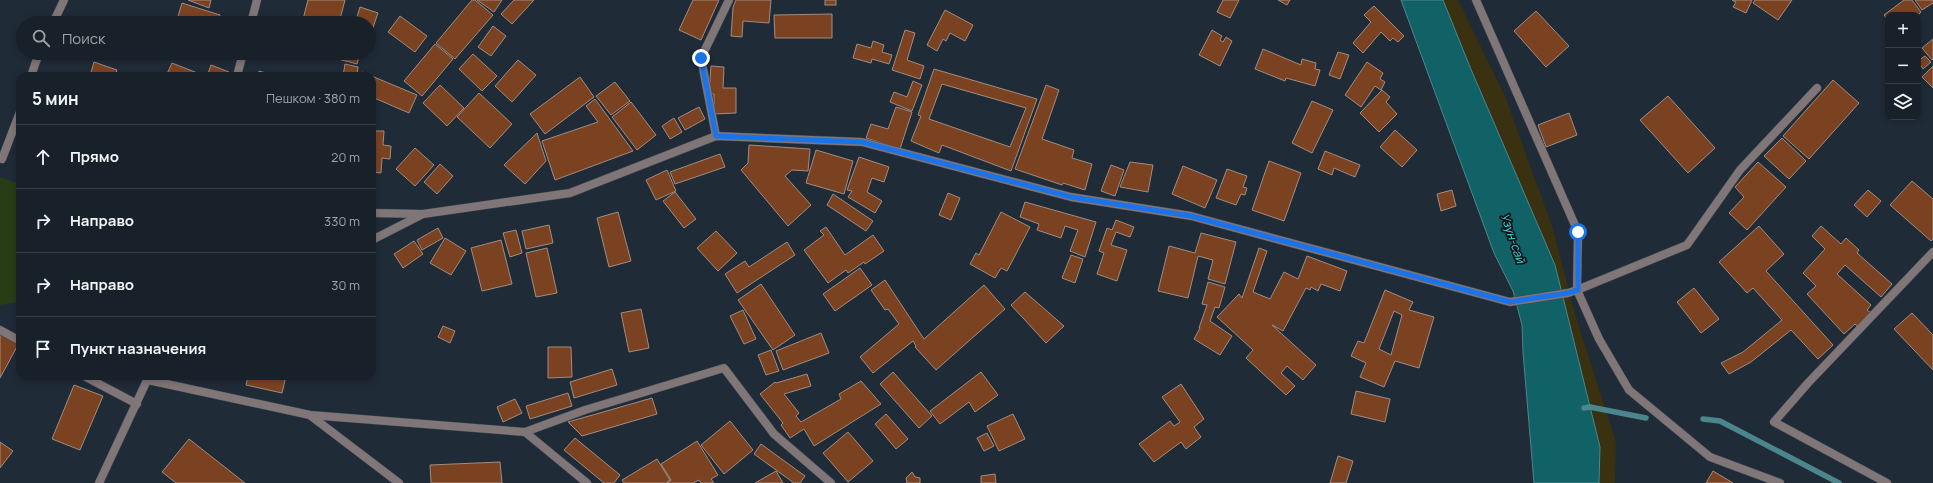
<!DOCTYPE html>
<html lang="ru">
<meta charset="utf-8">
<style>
body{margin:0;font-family:Manrope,sans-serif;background:#252d36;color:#f1f3f6}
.controls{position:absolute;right:12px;top:12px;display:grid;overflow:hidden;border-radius:8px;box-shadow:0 2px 6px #0003}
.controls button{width:36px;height:36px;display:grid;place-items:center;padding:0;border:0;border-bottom:1px solid #363e47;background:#18202a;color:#f1f3f6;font:20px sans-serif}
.stop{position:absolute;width:12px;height:12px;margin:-9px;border:3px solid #1a73e8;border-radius:50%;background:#fff}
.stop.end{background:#1a73e8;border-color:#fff;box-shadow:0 1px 4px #0008}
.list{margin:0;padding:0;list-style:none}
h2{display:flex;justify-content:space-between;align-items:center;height:52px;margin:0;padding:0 16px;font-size:17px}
h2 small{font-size:13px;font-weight:400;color:#9fa3a8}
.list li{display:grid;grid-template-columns:26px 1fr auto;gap:12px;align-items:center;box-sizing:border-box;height:64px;padding:0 16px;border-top:1px solid #363e47}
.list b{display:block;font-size:15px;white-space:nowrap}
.list em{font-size:13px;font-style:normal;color:#9fa3a8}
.icon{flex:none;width:22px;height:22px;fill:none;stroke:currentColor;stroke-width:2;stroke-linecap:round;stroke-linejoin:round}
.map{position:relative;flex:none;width:1933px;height:483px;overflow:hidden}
.search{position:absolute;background:#18202a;box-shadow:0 2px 6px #0003;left:16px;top:16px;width:360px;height:44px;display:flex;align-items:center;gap:10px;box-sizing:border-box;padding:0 14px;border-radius:22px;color:#9fa3a8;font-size:15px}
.panel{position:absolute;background:#18202a;box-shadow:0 2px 6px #0003;left:16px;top:72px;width:360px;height:308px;border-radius:12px}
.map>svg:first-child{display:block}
</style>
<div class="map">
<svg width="1933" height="483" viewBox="0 0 1933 483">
<rect width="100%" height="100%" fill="#202b38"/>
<polygon fill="#283c15" points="0,177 20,184 20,300 19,302 0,305"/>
<polygon fill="#393110" points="1401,0 1458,0 1505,96 1553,229 1574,311 1616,442 1615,483 1534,483 1523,352 1522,325 1513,291 1494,253"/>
<polygon fill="#116267" stroke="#4c868d" points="1401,0 1443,0 1470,67 1555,265 1600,447 1599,483 1534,483 1523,352 1522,325 1513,291 1494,253"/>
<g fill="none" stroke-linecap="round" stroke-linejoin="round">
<g stroke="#4c868d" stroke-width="5.5">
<polyline points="1584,408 1590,407 1646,418"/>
<polyline points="1703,419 1720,421 1839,483"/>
</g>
</g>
<g fill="#7b4222" stroke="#a08c81" fill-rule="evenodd">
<polygon points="188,0 211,0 209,8"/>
<polygon points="308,0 345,0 339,23 302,23"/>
<polygon points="472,0 475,0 493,15 455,59 436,43"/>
<polygon points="477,0 502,0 494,12"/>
<polygon points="514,0 534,0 512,24 501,14"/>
<polygon points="693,0 719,0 701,40 679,30"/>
<polygon points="736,0 771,0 769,23 743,21 742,37 731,36 733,7"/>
<rect x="825" y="0" width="11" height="5"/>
<polygon points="1223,0 1239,0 1230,18 1217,12"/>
<polygon points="1278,0 1290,0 1287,5"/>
<polygon points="1732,0 1752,0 1746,13 1733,7 1736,2"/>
<polygon points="1755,0 1792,0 1778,20 1753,3"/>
<polygon points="1904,0 1912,0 1921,12 1918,15 1888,15 1888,20 1884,15"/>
<polygon points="1915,0 1933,0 1933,3 1922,10"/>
<polygon points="182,3 220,15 218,23 176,23"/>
<polygon points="1374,6 1404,36 1398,42 1393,38 1390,41 1381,32 1363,53 1353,43 1371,22 1364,15"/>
<polygon points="360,7 378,13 369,39 369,23 355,23"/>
<polygon points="945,10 973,25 965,41 950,33 946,41 943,39 937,51 927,45"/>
<polygon points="1536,11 1569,46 1546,67 1514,31"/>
<polygon points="832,14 832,38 775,38 774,15"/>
<polygon points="400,16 427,36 415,52 388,32"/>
<polygon points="493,26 506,36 491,56 478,47"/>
<polygon points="905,30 915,33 907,60 924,66 920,79 892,70"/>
<polygon points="1212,30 1222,36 1220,40 1223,42 1226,37 1232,41 1220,66 1199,55"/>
<polygon points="1933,39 1933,59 1932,60 1922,48"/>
<polygon points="873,41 884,45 882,52 892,55 889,64 872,59 871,63 853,58 857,44 871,48"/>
<polygon points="435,44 453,59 422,96 404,81"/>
<polygon points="1263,49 1301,65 1302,59 1316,63 1315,69 1320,70 1315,86 1286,78 1285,81 1255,69"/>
<polygon points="1338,52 1349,55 1340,79 1329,75"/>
<polygon points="194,53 209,53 207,57"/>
<polygon points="340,53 360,53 357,64 338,59"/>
<polygon points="473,54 497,76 482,91 459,69"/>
<polygon points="1925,56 1931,62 1923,69 1918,61"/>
<polygon points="518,60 536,75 512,102 495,86"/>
<polygon points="94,62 117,70 115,76 90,76"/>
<polygon points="1367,62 1383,73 1380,79 1385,82 1381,90 1375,86 1361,107 1345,95"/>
<polygon points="172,63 205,76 166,76"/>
<polygon points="345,64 358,67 357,76 343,76"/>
<polygon points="211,65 229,72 228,76 207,76"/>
<polygon points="711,66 724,67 723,88 736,88 736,113 714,114 714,94 709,94"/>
<polygon points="1933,66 1933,88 1922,77"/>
<path d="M 934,69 L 1037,99 L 1011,171 L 942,145 L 939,153 L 911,141 L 921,116 L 918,115 ZM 942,84 L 1026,108 L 1010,147 L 929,119 Z"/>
<polygon points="259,71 276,76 258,76"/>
<polygon points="362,72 417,95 409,113 372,97 372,76 361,76"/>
<polygon points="580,77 594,97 545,134 530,114"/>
<polygon points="1833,80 1859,103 1809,159 1783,136"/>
<polygon points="913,81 922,85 912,111 890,102 894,92 907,97"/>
<polygon points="615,82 630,101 611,115 596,96"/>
<polygon points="440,85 464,108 447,126 423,103"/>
<polygon points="1046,85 1059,90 1042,139 1074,150 1072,158 1092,164 1085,190 1063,183 1062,185 1015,169"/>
<polygon points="1382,90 1390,97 1386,102 1397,114 1379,132 1360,113"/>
<polygon points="479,93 512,124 490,148 457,117"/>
<polygon points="1668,96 1715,148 1688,173 1640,120"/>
<polygon points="595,99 633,151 555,180 542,141 598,122 586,106"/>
<polygon points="1312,101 1333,110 1312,153 1292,143"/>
<polygon points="631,102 656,135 637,150 612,117"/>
<polygon points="699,107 705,119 685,130 678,118"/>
<polygon points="896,107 912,112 900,149 866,138 871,124 888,129"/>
<polygon points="1569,113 1577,135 1546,147 1538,125"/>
<polygon points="674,118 682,132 670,139 662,126"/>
<polygon points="1395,130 1417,150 1402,167 1380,147"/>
<polygon points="372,131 384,131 383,145 391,146 390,159 382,158 381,173 372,172"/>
<polygon points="537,133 546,161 525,184 504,165"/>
<polygon points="1782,138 1806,161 1789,179 1764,156"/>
<polygon points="749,145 810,149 808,171 792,170 785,176 811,205 788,226 741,170 748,163"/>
<polygon points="415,148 434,165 415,186 396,169"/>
<polygon points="816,150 853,161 844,194 806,183"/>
<polygon points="1325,151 1360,165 1355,177 1334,168 1332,175 1318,169"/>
<polygon points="720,154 725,167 675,184 670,172"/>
<polygon points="859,157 889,167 884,182 872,178 867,192 882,201 875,213 848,197 852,191 847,190"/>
<polygon points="1269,161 1301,173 1284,221 1252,210"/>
<polygon points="1130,162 1153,165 1148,192 1120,187"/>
<polygon points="1758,162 1786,187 1747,230 1729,213 1744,197 1735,187"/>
<polygon points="440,164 453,176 437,194 424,182"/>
<polygon points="1111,165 1124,170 1115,196 1101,191"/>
<polygon points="1183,166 1217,180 1205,208 1172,194"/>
<polygon points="1227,169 1247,176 1243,187 1247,188 1245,195 1241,194 1236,205 1216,198"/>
<polygon points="667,170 676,191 656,200 646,180"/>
<polygon points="1912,181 1933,199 1933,239 1931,241 1890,205"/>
<polygon points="1452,190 1456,206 1441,211 1437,194"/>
<polygon points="1868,190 1881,201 1867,217 1854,205"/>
<polygon points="675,192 696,219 684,228 663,201"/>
<polygon points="948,193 960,198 951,220 939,215"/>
<polygon points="833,194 873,221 866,231 827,205"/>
<polygon points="1025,202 1096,222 1085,257 1070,251 1078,230 1065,226 1061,238 1037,230 1039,224 1020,217"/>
<polygon points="618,212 631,261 609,267 597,218"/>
<polygon points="1001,212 1030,227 1007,271 1001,268 995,278 970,264 976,253 979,255"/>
<polygon points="1116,220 1134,227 1130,237 1116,232 1111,245 1127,250 1117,281 1097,274 1104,253 1099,251 1107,228 1112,230"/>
<polygon points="549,225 553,243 526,249 522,231"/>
<polygon points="1759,226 1784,254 1766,271 1833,345 1818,359 1791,330 1751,362 1729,374 1721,363 1743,352 1782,320 1753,288 1747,293 1719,262"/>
<polygon points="1821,226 1841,244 1846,238 1859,250 1857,253 1892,284 1881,297 1845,265 1837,274 1871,305 1867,310 1871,313 1858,327 1855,324 1844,334 1807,294 1816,286 1803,273 1825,249 1812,236"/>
<polygon points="826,227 845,255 873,235 884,251 865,264 864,262 848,273 846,270 828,283 804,250 824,235 820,231"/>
<polygon points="438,228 443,238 422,250 417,240"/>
<polygon points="516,230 522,253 510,257 503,233"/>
<polygon points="716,231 737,253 718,271 697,248"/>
<polygon points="1201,233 1236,242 1225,284 1208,279 1213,260 1198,256 1188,298 1158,291 1169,246 1195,253"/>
<polygon points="445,238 466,251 451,275 430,263"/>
<polygon points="501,240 512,284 482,291 471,248"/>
<polygon points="414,241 423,254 403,268 394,254"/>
<polygon points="787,242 795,255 737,293 725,274 745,261 749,267"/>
<polygon points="547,248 557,293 536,297 526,253"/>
<polygon points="1259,248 1267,251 1253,292 1270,299 1284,272 1298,279 1307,256 1347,271 1340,291 1321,284 1318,291 1311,287 1310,290 1306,288 1283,331 1272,325 1316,365 1303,380 1287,366 1281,373 1295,386 1286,395 1246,358 1253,350 1217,317 1239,294 1242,298"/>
<polygon points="1071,255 1083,259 1075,283 1062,278"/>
<polygon points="860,268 872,285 835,311 823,294"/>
<polygon points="885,280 924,339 984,285 1005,309 936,370 915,347 916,346 913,341 873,373 860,357 899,324 888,309 885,310 871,290"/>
<polygon points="1208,282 1225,287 1219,308 1215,307 1210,321 1232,336 1220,355 1194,339 1200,328 1199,328 1207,305 1202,304"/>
<polygon points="761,284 795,335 773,350 738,300"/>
<polygon points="1694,288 1719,319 1701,333 1677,302"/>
<path d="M 1385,290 L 1413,302 L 1409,310 L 1434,317 L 1419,368 L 1395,361 L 1384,387 L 1360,377 L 1366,363 L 1351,356 L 1358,341 L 1364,343 ZM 1394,311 L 1402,315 L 1391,355 L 1379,349 Z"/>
<polygon points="1025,292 1064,326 1046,343 1011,305"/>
<polygon points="641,309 649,348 629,352 621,313"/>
<polygon points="743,310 756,339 744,344 730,316"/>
<polygon points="1912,313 1933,335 1933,370 1894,329"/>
<polygon points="443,326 455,331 450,343 438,337"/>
<polygon points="0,332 19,343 0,378"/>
<polygon points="821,333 829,353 783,370 776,351"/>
<polygon points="548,347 571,347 572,377 548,378"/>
<polygon points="771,350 779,371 766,375 758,355"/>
<polygon points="612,369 617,385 574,398 570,382"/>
<polygon points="893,372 932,416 919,428 880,384"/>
<polygon points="981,372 998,395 975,412 969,402 940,424 930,411"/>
<polygon points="807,374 811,386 784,394 799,413 796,416 801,422 841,399 839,394 861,381 881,404 814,446 804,429 790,438 781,425 783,423 760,394 775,382 776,383"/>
<polygon points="248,376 286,376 282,393 246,385"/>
<polygon points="1181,384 1204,419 1194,427 1201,437 1186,449 1181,442 1154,462 1139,444 1170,421 1174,426 1180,422 1162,397"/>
<polygon points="74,385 103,396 80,450 52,439"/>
<polygon points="1356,391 1390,399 1385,422 1351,414"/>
<polygon points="568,393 572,406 530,419 526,406"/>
<polygon points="652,398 657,414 582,436 568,422"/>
<polygon points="515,399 522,413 503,422 497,407"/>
<polygon points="886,414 908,439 896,449 875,424"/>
<polygon points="1013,414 1025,439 999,451 987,426"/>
<polygon points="730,421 753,450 724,474 701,445"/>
<polygon points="848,432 873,461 848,482 823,453"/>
<polygon points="987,433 994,446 984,451 977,438"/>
<polygon points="575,438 620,475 614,483 604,483 564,450"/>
<polygon points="189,439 245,483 176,483 162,472"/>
<polygon points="697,441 718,475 711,479 714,483 701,483 699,480 693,483 667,483 671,480 661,464"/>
<polygon points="0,442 13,451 0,468"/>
<polygon points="761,444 805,476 800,483 794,483 754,454"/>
<polygon points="1338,456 1353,461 1346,483 1330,483"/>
<polygon points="657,459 670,480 666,483 624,483 622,480"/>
<polygon points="500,462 502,483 431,483 430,465"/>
<polygon points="776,471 783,483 755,483"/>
<polygon points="1713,471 1733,483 1706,483"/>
<polygon points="912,472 915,477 920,478 920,483 907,483 906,478"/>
<polygon points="995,474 996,483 981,483 981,476"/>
</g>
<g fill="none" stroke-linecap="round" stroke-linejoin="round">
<defs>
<g id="service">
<polyline points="53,23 64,0"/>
<polyline points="31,76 39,53"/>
<polyline points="2,159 20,112"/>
<polyline points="0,330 20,341"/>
<polyline points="84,376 137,404"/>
</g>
<g id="minor">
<polyline points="1476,0 1578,232 1577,290 1687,245 1740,170 1817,88"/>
<polyline points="716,136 701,58 729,0"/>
<polyline points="148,380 310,415 525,432 587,483"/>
<polyline points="311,416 399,483"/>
<polyline points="525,432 585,410 724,368 774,434 831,483"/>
<polyline points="1887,483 1774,422 1808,383 1933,252"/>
</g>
<g id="tertiary">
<polyline points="251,23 257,0"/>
<polyline points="237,76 243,53"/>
<polyline points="372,213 423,214 570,193 716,136 862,142 1071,197 1191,216 1510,302 1568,293 1577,290 1599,339 1629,390 1710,457 1780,483"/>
<polyline points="372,240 421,215"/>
<polyline points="99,483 149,376"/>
</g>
</defs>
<use href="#service" stroke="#3d4754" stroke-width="9"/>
<use href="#minor" stroke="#3d4754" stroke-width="9"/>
<use href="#tertiary" stroke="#3d4754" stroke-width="9"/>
<use href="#service" stroke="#807577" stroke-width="8"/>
<use href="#minor" stroke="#807577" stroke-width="8"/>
<use href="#tertiary" stroke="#807577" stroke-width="8"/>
</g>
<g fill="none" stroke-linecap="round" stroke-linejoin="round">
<polyline stroke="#1a73e8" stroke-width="5" points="701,58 716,136 862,142 1071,197 1191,216 1510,302 1568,293 1578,290 1578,232"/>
</g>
<g text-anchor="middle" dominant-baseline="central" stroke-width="3.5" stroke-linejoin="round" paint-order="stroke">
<g font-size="12" font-style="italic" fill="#4cdce5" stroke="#0e1319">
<text transform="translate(1513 238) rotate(71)">Узун-сай</text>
</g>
</g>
</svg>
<div class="controls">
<button>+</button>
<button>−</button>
<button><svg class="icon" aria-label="layers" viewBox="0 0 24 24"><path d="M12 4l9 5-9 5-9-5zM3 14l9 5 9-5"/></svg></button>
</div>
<div class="stop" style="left:1578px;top:232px"></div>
<div class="stop end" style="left:701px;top:58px"></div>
<div class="search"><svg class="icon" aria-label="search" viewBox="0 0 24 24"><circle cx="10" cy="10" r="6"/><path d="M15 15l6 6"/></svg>Поиск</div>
<section class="panel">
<h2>5 мин<small>Пешком · 380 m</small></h2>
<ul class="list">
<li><svg class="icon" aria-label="ahead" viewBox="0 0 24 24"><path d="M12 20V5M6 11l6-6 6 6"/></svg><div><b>Прямо</b></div><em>20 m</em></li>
<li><svg class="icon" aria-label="right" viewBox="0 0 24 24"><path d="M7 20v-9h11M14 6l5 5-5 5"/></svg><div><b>Направо</b></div><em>330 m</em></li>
<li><svg class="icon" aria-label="right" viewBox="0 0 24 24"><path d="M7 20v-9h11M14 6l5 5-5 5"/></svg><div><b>Направо</b></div><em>30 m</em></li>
<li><svg class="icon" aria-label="arrive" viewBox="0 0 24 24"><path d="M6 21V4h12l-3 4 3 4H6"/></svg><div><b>Пункт назначения</b></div></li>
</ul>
</section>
</div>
